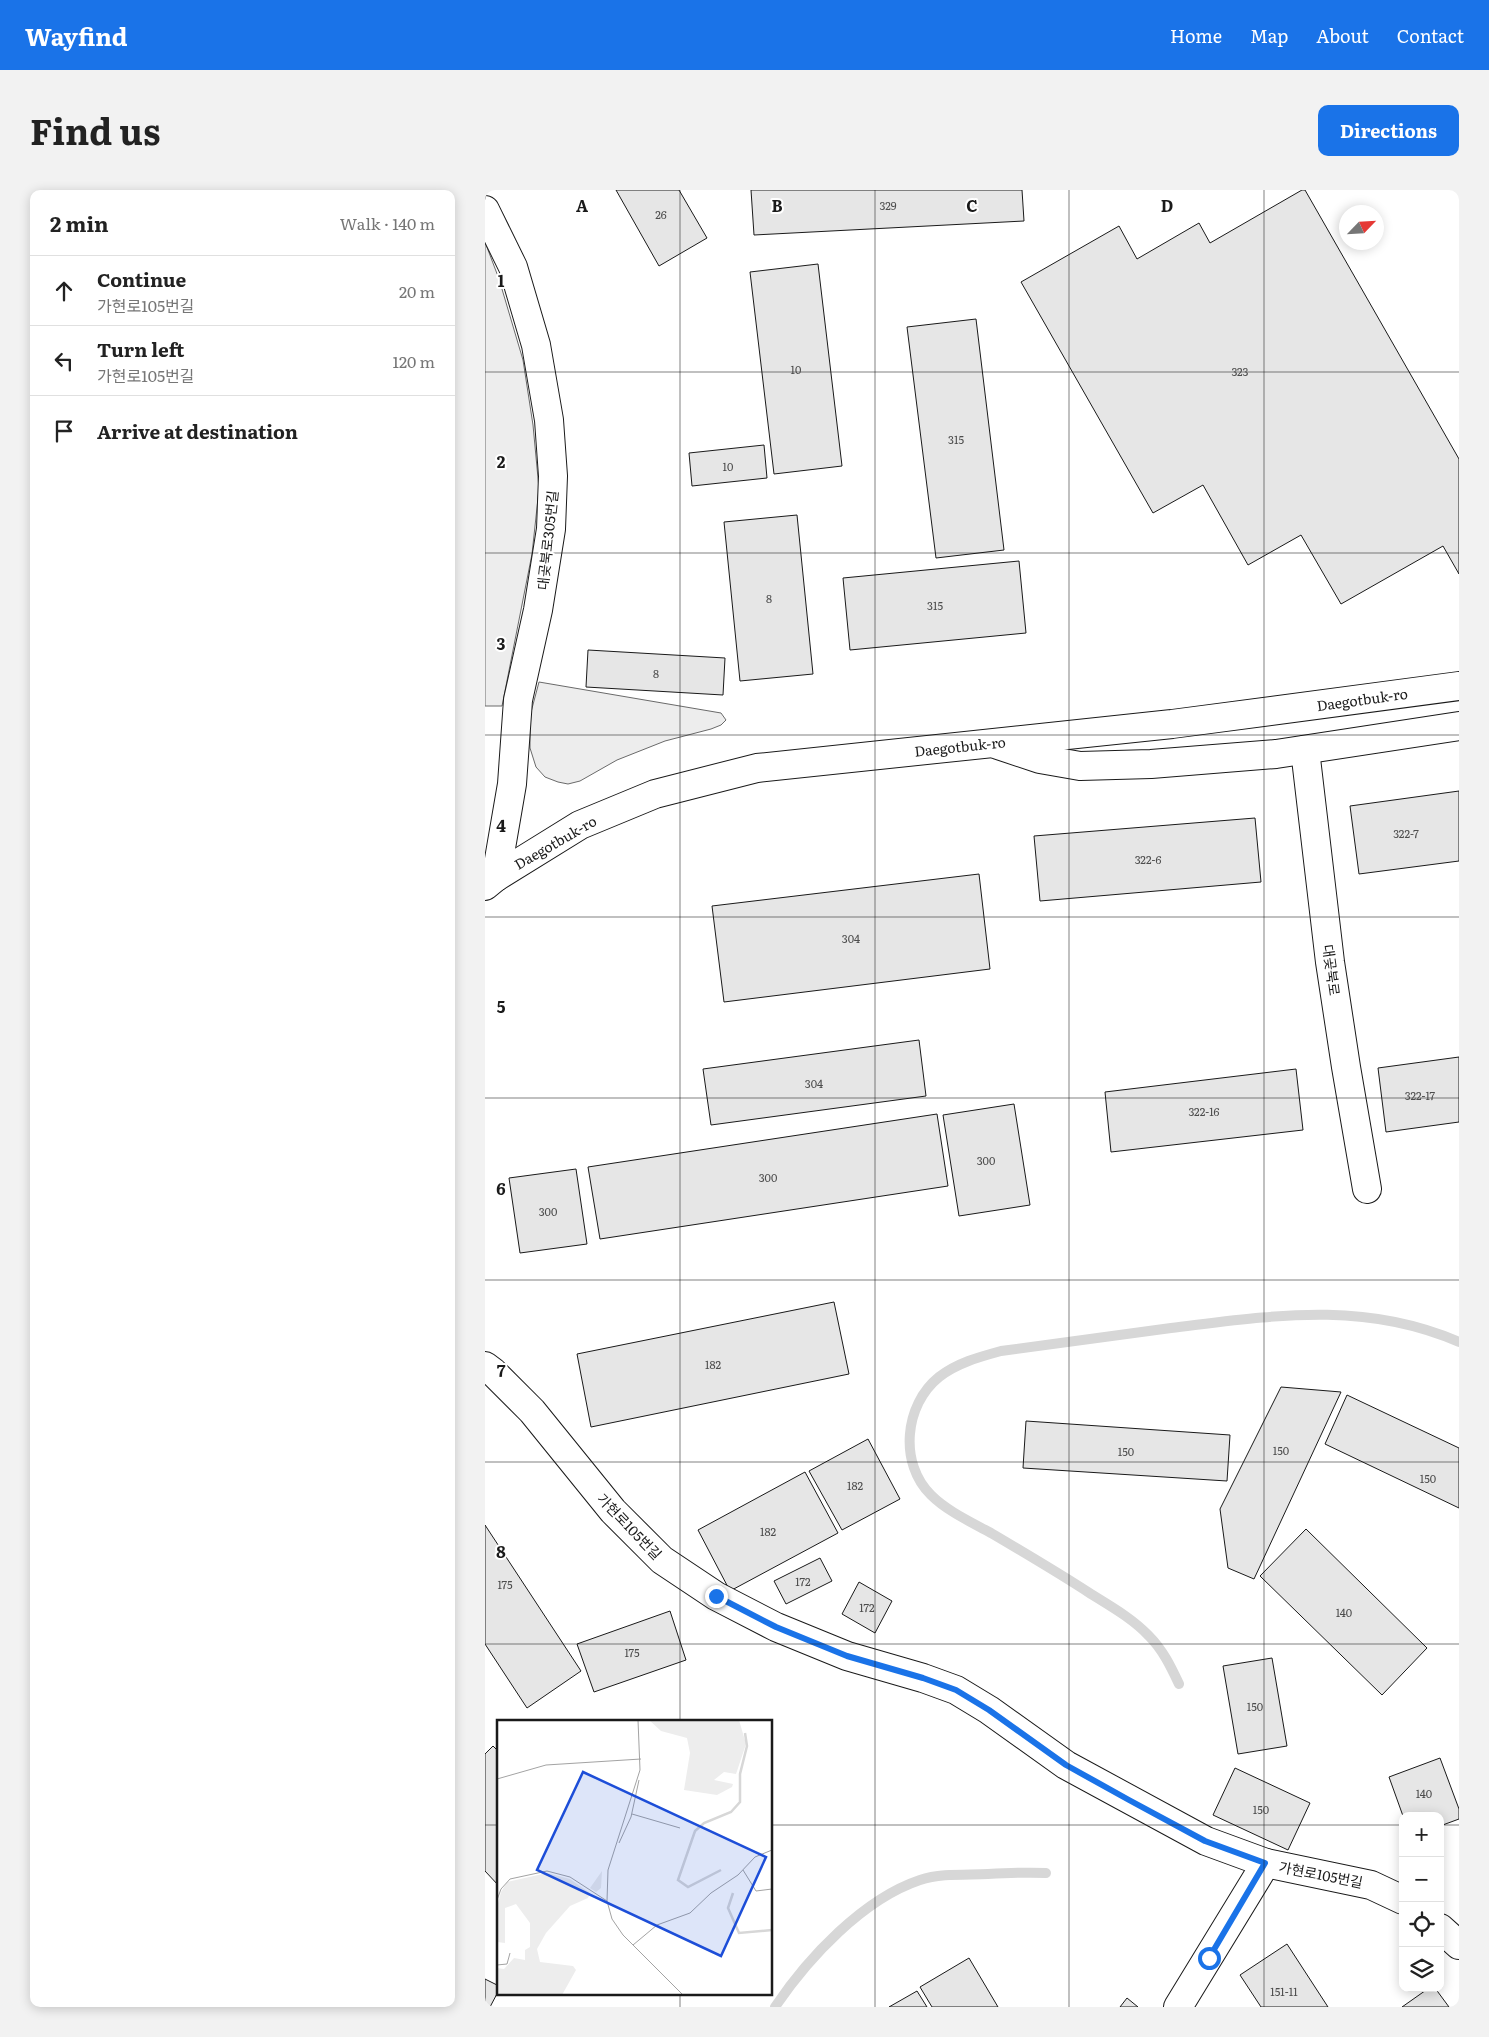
<!DOCTYPE html>
<meta charset="utf-8">
<style>
body{margin:0;font-family:Literata,"Noto Sans KR",serif;background:#f2f2f2;color:#222}
.controls{position:absolute;right:15px;bottom:15px;display:grid;overflow:hidden;border-radius:10px;box-shadow:0 2px 12px #0003}
.controls button{width:45px;height:45px;display:grid;place-items:center;padding:0;border:0;border-bottom:1px solid #e0e0e0;background:#fff;color:#222;font:25px sans-serif}
.compass{position:absolute;left:854px;top:15px;width:45px;height:45px;border-radius:50%;background:#fff;box-shadow:0 2px 12px #0003;rotate:65deg}
.stop{position:absolute;width:15px;height:15px;margin:-11px;border:4px solid #1a73e8;border-radius:50%;background:#fff}
.stop.end{background:#1a73e8;border-color:#fff;box-shadow:0 1px 5px #0008}
.list{margin:0;padding:0;list-style:none}
h2{display:flex;justify-content:space-between;align-items:center;height:65px;margin:0;padding:0 20px;font-size:21px}
h2 small{font-size:16px;font-weight:400;color:#767676}
.list li{display:grid;grid-template-columns:32px 1fr auto;gap:15px;align-items:center;box-sizing:border-box;height:70px;padding:0 20px;border-top:1px solid #e0e0e0}
.list b{display:block;font-size:19px;white-space:nowrap}
.list p{margin:0;font-size:16px;white-space:nowrap;color:#767676}
.list em{font-size:16px;font-style:normal;color:#767676}
.icon{flex:none;width:28px;height:28px;fill:none;stroke:currentColor;stroke-width:2;stroke-linecap:round;stroke-linejoin:round}
.map{position:relative;flex:none;width:974px;height:1817px;overflow:hidden;border-radius:10px}
header{display:flex;align-items:center;gap:30px;box-sizing:border-box;height:70px;padding:0 25px;background:#1a73e8;color:#fff}
header strong{font-size:24px}
nav{display:flex;gap:28px;margin-inline-start:auto;font-size:18px}
.intro{display:flex;align-items:center;justify-content:space-between;box-sizing:border-box;height:120px;padding:0 30px}
h1{margin:0;font-size:35px}
.button{padding:12px 22px;border-radius:10px;background:#1a73e8;color:#fff;font-size:18px;font-weight:700}
main{display:flex;gap:30px;padding:0 30px}
aside{flex:1;background:#fff;border-radius:10px;box-shadow:0 2px 12px #0003}
.map>svg:first-child{display:block}
</style>
<header>
<strong>Wayfind</strong>
<nav><a>Home</a><a>Map</a><a>About</a><a>Contact</a></nav>
</header>
<div class="intro"><h1>Find us</h1><a class="button">Directions</a></div>
<main>
<aside>
<h2>2 min<small>Walk · 140 m</small></h2>
<ul class="list">
<li><svg class="icon" aria-label="ahead" viewBox="0 0 24 24"><path d="M12 20V5M6 11l6-6 6 6"/></svg><div><b>Continue</b><p>가현로105번길</p></div><em>20 m</em></li>
<li><svg class="icon" aria-label="left" viewBox="0 0 24 24"><path d="M17 20v-9H6M10 6l-5 5 5 5"/></svg><div><b>Turn left</b><p>가현로105번길</p></div><em>120 m</em></li>
<li><svg class="icon" aria-label="arrive" viewBox="0 0 24 24"><path d="M6 21V4h12l-3 4 3 4H6"/></svg><div><b>Arrive at destination</b></div></li>
</ul>
</aside>
<div class="map">
<svg width="974" height="1817" viewBox="0 0 974 1817">
<rect width="100%" height="100%" fill="#fff"/>
<g fill="#ededed" stroke="#6a6a6a">
<polygon points="0,52 14,89 38,170 48,235 54,299 47,364 17,516 0,516"/>
<polygon points="54,492 236,523 241,530 236,535 226,539 180,551 132,570 95,591 83,594 73,592 60,587 51,577 45,558 45,526"/>
</g>
<g fill="none" stroke-linecap="round" stroke-linejoin="round">
<g stroke="#d7d7d7" stroke-width="10">
<path d="M 694,1494 C 686,1477 678,1460 664,1446 C 648,1429 627,1417 606,1404 C 574,1383 540,1363 506,1343 C 486,1332 462,1321 446,1305 C 414,1274 419,1215 454,1187 C 472,1173 494,1167 516,1161 C 572,1153 629,1146 686,1138 C 786,1126 877,1110 974,1152"/>
<path d="M 290,1817 C 323,1768 378,1709 435,1690 C 456,1683 481,1685 503,1684 C 522,1683 542,1682 561,1683"/>
</g>
</g>
<g fill="#e6e6e6" stroke="#1a1a1a">
<polygon points="131,0 194,0 222,48 174,76"/>
<polygon points="266,0 537,0 539,31 269,45"/>
<polygon points="817,0 820,0 974,269 974,384 958,356 856,414 816,345 763,375 718,295 668,323 536,92 634,36 652,69 714,33 725,53"/>
<polygon points="333,74 357,276 289,284 265,82"/>
<polygon points="491,129 519,360 451,368 422,137"/>
<polygon points="279,255 282,288 207,296 204,263"/>
<polygon points="312,325 328,484 255,491 239,332"/>
<polygon points="534,371 541,443 365,460 358,388"/>
<polygon points="103,460 240,468 238,505 101,497"/>
<polygon points="974,601 974,671 874,684 865,616"/>
<polygon points="770,628 776,692 555,711 549,646"/>
<polygon points="494,684 505,779 239,812 227,716"/>
<polygon points="434,850 441,906 226,935 218,879"/>
<polygon points="974,867 974,932 901,942 893,878"/>
<polygon points="811,879 818,940 626,962 620,902"/>
<polygon points="529,914 545,1015 474,1026 458,925"/>
<polygon points="452,924 463,996 115,1049 103,977"/>
<polygon points="91,979 102,1054 35,1063 24,988"/>
<polygon points="349,1112 364,1184 106,1237 92,1164"/>
<polygon points="796,1197 856,1202 769,1389 743,1378 735,1319"/>
<polygon points="862,1205 974,1258 974,1318 840,1254"/>
<polygon points="541,1231 745,1245 742,1291 538,1278"/>
<polygon points="383,1249 415,1309 357,1340 324,1281"/>
<polygon points="320,1282 353,1343 245,1401 213,1340"/>
<polygon points="0,1335 96,1481 42,1518 0,1454"/>
<polygon points="821,1339 942,1458 897,1505 775,1386"/>
<polygon points="335,1368 347,1391 301,1414 289,1391"/>
<polygon points="374,1392 407,1411 390,1443 357,1424"/>
<polygon points="185,1421 201,1470 109,1502 92,1454"/>
<polygon points="787,1468 802,1556 753,1564 738,1476"/>
<polygon points="8,1556 14,1562 14,1696 0,1681 0,1564"/>
<polygon points="955,1568 974,1619 974,1629 955,1636 955,1626 918,1626 904,1587"/>
<polygon points="750,1578 825,1613 803,1660 728,1625"/>
<polygon points="802,1754 843,1817 776,1817 755,1785"/>
<polygon points="484,1768 513,1817 447,1817 435,1797"/>
<polygon points="0,1789 14,1796 14,1800 5,1817 0,1817"/>
<polygon points="944,1798 950,1798 964,1817 917,1817"/>
<polygon points="432,1801 442,1817 404,1817"/>
<polygon points="642,1808 653,1817 635,1817"/>
</g>
<g fill="none" stroke-linecap="round" stroke-linejoin="round">
<defs>
<g id="minor">
<polyline points="0,20 28,77 51,155 64,230 68,286 66,339 53,420 33,510 27,594 11,687"/>
<polyline points="513,555 555,569 595,576 666,574 791,564 974,536"/>
<polyline points="820,560 845,772 861,877 882,999"/>
<polyline points="0,696 11,687 95,635 170,604 272,578 687,534 974,496"/>
<polyline points="0,1176 8,1182 47,1221 128,1321 177,1370 231,1406 291,1437 362,1466 438,1488 471,1500 504,1520 581,1575 721,1651 781,1673 886,1695 918,1710"/>
<polyline points="955,1738 974,1755"/>
<polyline points="693,1817 781,1673"/>
</g>
</defs>
<use href="#minor" stroke="#1a1a1a" stroke-width="30"/>
<use href="#minor" stroke="#fff" stroke-width="28"/>
</g>
<g fill="none" stroke-linecap="round" stroke-linejoin="round">
<polyline stroke="#1a73e8" stroke-width="6" points="231,1406 291,1437 362,1466 438,1488 471,1500 504,1520 581,1575 644,1610 720,1651 780,1673 724,1768"/>
</g>
<path fill="none" stroke="#1a1a1a" stroke-width="1" stroke-opacity="0.55" d="M 195,0 L 195,1531M 390,0 L 390,1817M 584,0 L 584,1817M 779,0 L 779,1817M 0,182 L 974,182M 0,363 L 974,363M 0,545 L 974,545M 0,727 L 974,727M 0,908 L 974,908M 0,1090 L 974,1090M 0,1272 L 974,1272M 0,1454 L 974,1454M 0,1635 L 14,1635M 286,1635 L 918,1635M 955,1635 L 974,1635M 195,1803 L 195,1817"/>
<g text-anchor="middle" dominant-baseline="central" stroke-width="4" stroke-linejoin="round" paint-order="stroke">
<g font-size="11" fill="#4d4d4d">
<text x="403" y="15">329</text>
<text x="176" y="24">26</text>
<text x="311" y="179">10</text>
<text x="755" y="181">323</text>
<text x="471" y="249">315</text>
<text x="243" y="276">10</text>
<text x="284" y="408">8</text>
<text x="450" y="415">315</text>
<text x="171" y="483">8</text>
<text x="921" y="643">322-7</text>
<text x="663" y="669">322-6</text>
<text x="366" y="748">304</text>
<text x="329" y="893">304</text>
<text x="935" y="905">322-17</text>
<text x="719" y="921">322-16</text>
<text x="501" y="970">300</text>
<text x="283" y="987">300</text>
<text x="63" y="1021">300</text>
<text x="228" y="1174">182</text>
<text x="796" y="1260">150</text>
<text x="641" y="1261">150</text>
<text x="943" y="1288">150</text>
<text x="370" y="1295">182</text>
<text x="283" y="1341">182</text>
<text x="318" y="1391">172</text>
<text x="20" y="1394">175</text>
<text x="382" y="1417">172</text>
<text x="859" y="1422">140</text>
<text x="147" y="1462">175</text>
<text x="770" y="1516">150</text>
<text x="939" y="1603">140</text>
<text x="776" y="1619">150</text>
<text x="799" y="1801">151-11</text>
</g>
<g font-size="14" fill="#1a1a1a" stroke="#fff">
<text transform="translate(62 350) rotate(-84)">대곶북로305번길</text>
<text transform="translate(877 509) rotate(-8)">Daegotbuk-ro</text>
<text transform="translate(475 556) rotate(-6)">Daegotbuk-ro</text>
<text transform="translate(70 652) rotate(-30)">Daegotbuk-ro</text>
<text transform="translate(847 780) rotate(82)">대곶북로</text>
<text transform="translate(145 1336) rotate(46)">가현로105번길</text>
<text transform="translate(836 1684) rotate(11)">가현로105번길</text>
</g>
</g>
<g transform="translate(12 1530)">
<rect width="275" height="275" fill="#fff"/>
<path d="M 152,0 L 242,0 L 249,24 L 239,54 L 227,52 L 217,60 L 236,64 L 235,67 L 220,75 L 187,70 L 193,33 L 190,18 L 164,11 ZM 105,151 L 104,168 L 99,172 L 93,168 ZM 50,153 L 73,159 L 93,173 L 91,178 L 73,186 L 49,213 L 40,229 L 43,242 L 76,246 L 79,250 L 65,275 L 0,275 L 0,248 L 7,249 L 17,238 L 28,240 L 28,230 L 33,227 L 33,203 L 19,184 L 8,188 L 8,223 L 0,222 L 0,187 L 4,172 L 10,162 Z" fill="#ededed"/>
<path fill="none" stroke="#d7d7d7" stroke-width="2.5" d="M 224,150 L 191,167 L 181,160 L 198,111 L 207,103 L 234,92 L 243,82 L 243,54 L 250,26 L 248,13M 236,173 L 231,188 L 242,213 L 275,210"/>
<path fill="none" stroke="#a3a3a3" stroke-width="1" d="M 141,0 L 143,50 L 111,150 L 110,181 L 115,199 L 126,215 L 186,275M 0,59 L 49,45 L 144,39M 135,94 L 183,108M 122,123 L 134,97 L 142,60M 246,150 L 259,171 L 275,169M 0,180 L 4,169 L 13,159 L 50,151 L 73,157 L 110,181M 136,225 L 160,205 L 193,193 L 214,173 L 241,155 L 258,137 L 275,130M 0,245 L 10,244 L 13,233"/>
<path fill="#1d4ed8" fill-opacity="0.15" stroke="#1d4ed8" stroke-width="2.5" d="M 86,52 L 269,137 L 224,236 L 40,150 Z"/>
<rect width="275" height="275" fill="none" stroke="#1a1a1a" stroke-width="2.5"/>
</g>
<g font-size="16" text-anchor="middle" font-weight="bold" fill="#1a1a1a" stroke="#fff" stroke-width="4" stroke-linejoin="round" paint-order="stroke">
<text x="97" y="22">A</text>
<text x="292" y="22">B</text>
<text x="487" y="22">C</text>
<text x="682" y="22">D</text>
<text x="16" y="97">1</text>
<text x="16" y="278">2</text>
<text x="16" y="460">3</text>
<text x="16" y="642">4</text>
<text x="16" y="823">5</text>
<text x="16" y="1005">6</text>
<text x="16" y="1187">7</text>
<text x="16" y="1368">8</text>
</g>
</svg>
<div class="controls">
<button>+</button>
<button>−</button>
<button><svg class="icon" aria-label="locate" viewBox="0 0 24 24"><circle cx="12" cy="12" r="6"/><path d="M12 2v4M12 18v4M2 12h4M18 12h4"/></svg></button>
<button><svg class="icon" aria-label="layers" viewBox="0 0 24 24"><path d="M12 4l9 5-9 5-9-5zM3 14l9 5 9-5"/></svg></button>
</div>
<svg class="compass" viewBox="-18 -18 36 36"><path d="M0-13l5 13h-10z" fill="#e53935"/><path d="M0 13l5-13h-10z" fill="#767676"/></svg>
<div class="stop" style="left:724px;top:1768px"></div>
<div class="stop end" style="left:231px;top:1406px"></div>
</div>
</main>
